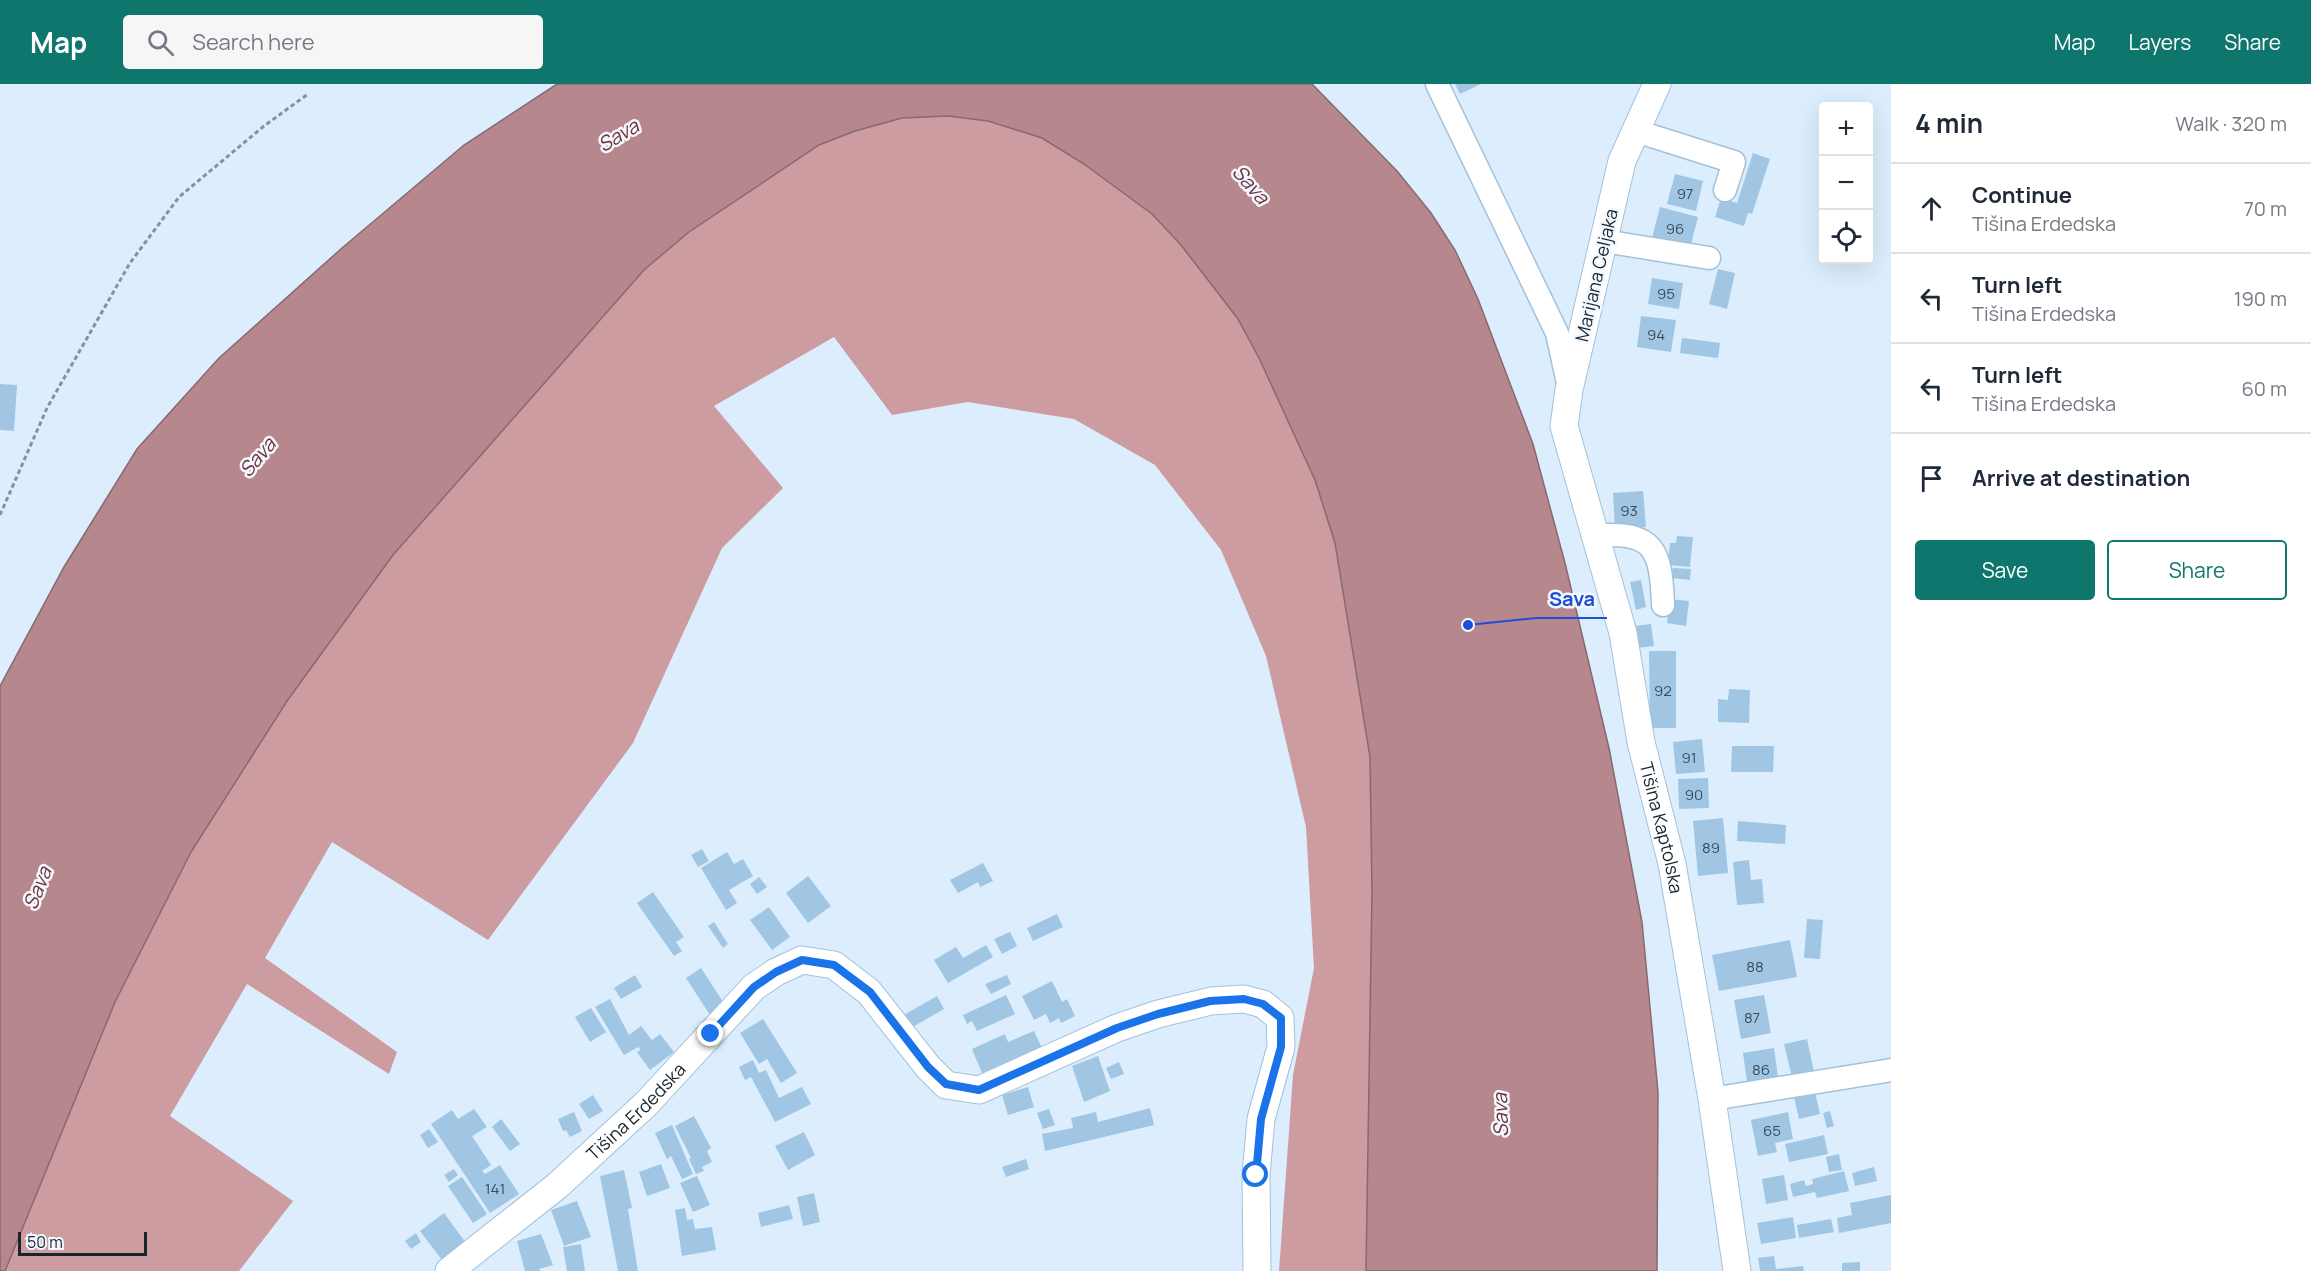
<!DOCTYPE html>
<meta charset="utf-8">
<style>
body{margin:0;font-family:Manrope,sans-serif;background:#f6f6f7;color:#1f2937}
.controls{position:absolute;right:18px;top:18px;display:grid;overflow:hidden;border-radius:6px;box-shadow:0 6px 24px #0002}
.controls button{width:54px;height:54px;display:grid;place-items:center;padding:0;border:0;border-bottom:2px solid #e0e1e3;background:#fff;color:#1f2937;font:30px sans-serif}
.scale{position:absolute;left:18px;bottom:15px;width:129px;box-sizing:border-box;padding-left:6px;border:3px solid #18242c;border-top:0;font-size:16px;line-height:21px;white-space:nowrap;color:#18242c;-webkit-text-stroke:4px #f3f9fe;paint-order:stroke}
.stop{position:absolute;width:18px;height:18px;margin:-14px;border:4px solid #1a73e8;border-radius:50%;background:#fff}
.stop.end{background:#1a73e8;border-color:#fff;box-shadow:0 2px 6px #0008}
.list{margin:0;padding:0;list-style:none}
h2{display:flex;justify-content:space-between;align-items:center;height:78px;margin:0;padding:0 24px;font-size:26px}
h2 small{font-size:20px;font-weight:400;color:#747a83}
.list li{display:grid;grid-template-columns:39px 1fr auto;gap:18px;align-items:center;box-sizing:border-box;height:90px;padding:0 24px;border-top:2px solid #e0e1e3}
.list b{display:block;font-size:22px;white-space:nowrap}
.list p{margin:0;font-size:20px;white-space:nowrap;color:#747a83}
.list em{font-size:20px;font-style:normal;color:#747a83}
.actions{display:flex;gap:12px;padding:18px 24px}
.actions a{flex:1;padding:14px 0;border:2px solid #0f766e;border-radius:6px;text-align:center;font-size:21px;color:#0f766e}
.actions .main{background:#0f766e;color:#fff}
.icon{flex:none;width:33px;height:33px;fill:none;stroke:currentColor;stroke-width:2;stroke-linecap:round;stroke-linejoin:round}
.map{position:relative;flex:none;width:1891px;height:1187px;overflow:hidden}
header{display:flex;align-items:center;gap:36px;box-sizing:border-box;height:84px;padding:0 30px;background:#0f766e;color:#fff}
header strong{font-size:28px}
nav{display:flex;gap:33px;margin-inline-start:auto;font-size:21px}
.search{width:420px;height:54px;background:#f6f6f7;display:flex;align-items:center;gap:15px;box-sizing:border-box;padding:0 21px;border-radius:6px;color:#747a83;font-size:22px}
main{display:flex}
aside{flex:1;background:#fff}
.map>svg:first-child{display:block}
</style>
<header>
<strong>Map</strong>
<div class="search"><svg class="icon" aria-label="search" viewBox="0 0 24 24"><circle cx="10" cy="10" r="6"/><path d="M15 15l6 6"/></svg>Search here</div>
<nav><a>Map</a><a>Layers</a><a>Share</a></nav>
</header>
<main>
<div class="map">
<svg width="1891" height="1187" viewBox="0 0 1891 1187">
<rect width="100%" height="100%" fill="#dceefd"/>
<polygon fill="#cc9ca0" points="948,32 988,37 1042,54 1084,80 1152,130 1181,161 1238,235 1259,274 1315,396 1335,459 1370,673 1372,808 1366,1187 1279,1187 1293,991 1314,884 1306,743 1266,572 1221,466 1155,381 1074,335 968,318 892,331 834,253 714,322 783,404 722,464 633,659 488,856 332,758 265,874 397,968 389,990 247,900 170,1032 293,1117 239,1187 5,1187 115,918 191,768 287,617 393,471 644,186 689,148 819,61 855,47 902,34"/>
<polygon fill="#b6878c" stroke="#87696f" stroke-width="1.5" points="557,0 1312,0 1397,87 1431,129 1455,166 1478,215 1533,360 1565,479 1609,664 1642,838 1658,1008 1657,1187 1366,1187 1372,808 1370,673 1335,459 1315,396 1259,274 1238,235 1181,161 1152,130 1084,80 1042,54 988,37 948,32 902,34 855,47 819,61 689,148 644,186 393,471 287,617 191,768 115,918 5,1187 0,1187 0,602 64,483 137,365 219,274 342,164 464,61"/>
<g fill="#a0c6e3">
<polygon points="1455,0 1481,0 1460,10"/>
<polygon points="1753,69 1770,75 1752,130 1748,129 1744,142 1715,133 1721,114 1737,119"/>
<polygon points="1675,90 1703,97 1696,127 1667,120"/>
<polygon points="1660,123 1698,133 1690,164 1652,154"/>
<polygon points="1718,185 1735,189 1727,225 1709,220"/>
<polygon points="1652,194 1683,199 1679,225 1648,220"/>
<polygon points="1641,232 1676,236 1671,268 1637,263"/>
<polygon points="1682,254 1720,259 1718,274 1680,269"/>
<polygon points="0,300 17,301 14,347 0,346"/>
<polygon points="1643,407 1646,443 1615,445 1613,409"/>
<polygon points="1677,452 1693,453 1690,483 1668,481 1670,459 1676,459"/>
<polygon points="1673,484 1691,485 1690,496 1672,494"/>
<polygon points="1641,496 1646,523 1636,526 1630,498"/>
<polygon points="1670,515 1689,517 1686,542 1667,539"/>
<polygon points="1651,540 1654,562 1637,564 1634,542"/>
<polygon points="1649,567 1676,567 1676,644 1650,644"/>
<polygon points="1729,605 1750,606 1749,639 1718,638 1718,615 1728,616"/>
<polygon points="1702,655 1705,688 1676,690 1673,658"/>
<polygon points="1732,662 1774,662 1773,688 1731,688"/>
<polygon points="1708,694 1709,724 1679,725 1678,695"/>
<polygon points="1723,734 1728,789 1698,792 1693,737"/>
<polygon points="1738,737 1786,741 1785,760 1737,757"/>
<polygon points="702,765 709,777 698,783 691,771"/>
<polygon points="727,768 734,780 743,775 753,792 729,806 737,819 726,826 701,784"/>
<polygon points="1749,776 1751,796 1762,795 1764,819 1737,821 1733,778"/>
<polygon points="983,779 993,797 980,803 978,798 958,809 950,796"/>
<polygon points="808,792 831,822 808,839 786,809"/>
<polygon points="759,793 767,803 757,810 750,800"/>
<polygon points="653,808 684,853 676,858 682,867 674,872 637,819"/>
<polygon points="769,823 790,853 772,866 750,836"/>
<polygon points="1057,830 1063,843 1033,857 1027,844"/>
<polygon points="1807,835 1823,836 1820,875 1804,874"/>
<polygon points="714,838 728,860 723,864 708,842"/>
<polygon points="1010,848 1017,862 1002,870 994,855"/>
<polygon points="1790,856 1797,893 1719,907 1712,871"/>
<polygon points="986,861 993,873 948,899 934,876 956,863 963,874"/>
<polygon points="701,884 725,921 710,931 686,894"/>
<polygon points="635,891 642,903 621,915 614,904"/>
<polygon points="1007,891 1011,900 991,910 985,900"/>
<polygon points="1052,897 1062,918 1067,915 1075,932 1061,939 1059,934 1050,939 1046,930 1034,936 1022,912"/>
<polygon points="1006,911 1015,930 977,947 972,937 967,940 963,931"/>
<polygon points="1764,911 1771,949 1741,955 1734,916"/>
<polygon points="937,912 944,925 909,945 902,932"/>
<polygon points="610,915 629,951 641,942 652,956 660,950 674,968 650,986 637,968 641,966 638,963 624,971 595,923"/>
<polygon points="591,924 606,948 590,958 575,933"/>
<polygon points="763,935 797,989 781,999 767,975 759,980 740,949"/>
<polygon points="1034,947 1042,964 982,989 972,965 1005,950 1008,958"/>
<polygon points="1807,955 1814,988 1792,993 1784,960"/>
<polygon points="1774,964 1779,1001 1748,1005 1743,969"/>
<polygon points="1098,972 1110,1007 1084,1018 1072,982"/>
<polygon points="753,976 759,989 766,986 779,1014 802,1003 811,1020 775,1038 751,993 745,996 739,983"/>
<polygon points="1119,978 1124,990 1111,995 1106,984"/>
<polygon points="1028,1003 1034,1023 1008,1031 1002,1011"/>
<polygon points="1815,1008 1820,1030 1799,1035 1794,1013"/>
<polygon points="593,1011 603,1027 589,1035 579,1020"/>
<polygon points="1150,1024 1154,1041 1045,1067 1042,1050 1073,1044 1071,1034 1096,1028 1098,1038"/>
<polygon points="474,1025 487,1043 472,1052 491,1081 482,1087 485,1090 500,1081 519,1110 490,1129 431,1040 452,1026 458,1035"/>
<polygon points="1049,1025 1055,1041 1043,1045 1037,1029"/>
<polygon points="1830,1027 1834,1042 1827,1044 1823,1029"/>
<polygon points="574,1028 582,1047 570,1053 566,1046 563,1047 558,1035"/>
<polygon points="1788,1028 1793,1055 1775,1059 1777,1068 1758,1072 1751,1036"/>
<polygon points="694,1032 711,1064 707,1067 712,1078 702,1083 704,1087 696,1090 689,1075 691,1074 675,1042"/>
<polygon points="501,1035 520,1060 510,1067 492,1043"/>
<polygon points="672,1041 693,1090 682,1095 671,1072 667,1075 655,1049"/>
<polygon points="429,1045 438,1058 428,1064 420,1051"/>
<polygon points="804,1048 815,1071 788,1086 775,1062"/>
<polygon points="1824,1051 1828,1070 1789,1078 1785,1060"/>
<polygon points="1839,1070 1842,1086 1829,1088 1826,1073"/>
<polygon points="1026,1075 1029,1085 1006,1093 1002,1083"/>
<polygon points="661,1080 670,1104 647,1112 639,1088"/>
<polygon points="1874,1083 1877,1097 1855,1102 1852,1089"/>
<polygon points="454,1085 458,1091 449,1098 444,1091"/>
<polygon points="624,1086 632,1124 628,1125 638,1187 618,1187 600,1092"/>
<polygon points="1844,1087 1849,1107 1817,1114 1815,1108 1793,1113 1790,1100 1804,1096 1806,1102 1813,1100 1812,1095"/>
<polygon points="1784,1091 1788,1116 1766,1120 1762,1095"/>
<polygon points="697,1092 710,1121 693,1128 680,1099"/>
<polygon points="462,1093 487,1130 473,1139 448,1102"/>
<polygon points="814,1109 820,1138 803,1142 797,1113"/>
<polygon points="1891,1111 1891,1139 1839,1149 1837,1134 1852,1131 1850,1119"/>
<polygon points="577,1117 591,1153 564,1162 551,1126"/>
<polygon points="789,1121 793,1135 761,1143 758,1129"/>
<polygon points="685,1124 687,1136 693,1135 695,1145 712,1143 716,1166 682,1172 675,1126"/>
<polygon points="444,1129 466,1159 442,1176 420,1147"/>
<polygon points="1793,1133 1796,1154 1761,1160 1757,1139"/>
<polygon points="1831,1135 1834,1148 1799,1154 1797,1141"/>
<polygon points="416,1149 421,1158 411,1165 405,1157"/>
<polygon points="541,1150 553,1181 539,1185 540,1187 525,1187 517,1157"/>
<polygon points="581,1160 585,1187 567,1187 563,1163"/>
<polygon points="1774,1172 1776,1185 1803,1182 1804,1187 1760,1187 1758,1174"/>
<polygon points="1860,1178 1860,1187 1842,1187 1842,1179"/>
</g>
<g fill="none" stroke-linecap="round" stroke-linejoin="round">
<defs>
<g id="minor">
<polyline points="1437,0 1557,249 1569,304"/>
<polyline points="1636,47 1734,78 1725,106"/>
<polyline points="1604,157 1709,174"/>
<path d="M 1595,452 C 1656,446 1661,468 1663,521"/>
<polyline points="1712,1015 1891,986"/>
</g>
<g id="major">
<path id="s1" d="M 1657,0 L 1622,77 L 1569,306 L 1564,342 L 1623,549 L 1641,658 L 1672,780 L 1712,1015 L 1737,1187"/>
<path id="s2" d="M 449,1187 L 557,1102 L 646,1020 L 754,903 L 776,888 L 802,876 L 834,881 L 869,908 L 928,983 L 946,1001 L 979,1006 L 1117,944 L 1158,930 L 1211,917 L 1244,915 L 1263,920 L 1280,934 L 1281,963 L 1261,1035 L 1256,1091 L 1257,1187"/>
</g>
</defs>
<use href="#minor" stroke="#a3c1d9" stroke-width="25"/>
<use href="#major" stroke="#a3c1d9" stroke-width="29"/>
<polyline stroke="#83929e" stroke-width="3" stroke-dasharray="4.5 3" stroke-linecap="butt" points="0,431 47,324 130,179 179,113 264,42 308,10"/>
<use href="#minor" stroke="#fff" stroke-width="22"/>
<use href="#major" stroke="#fff" stroke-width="27"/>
</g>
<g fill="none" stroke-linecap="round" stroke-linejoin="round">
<polyline stroke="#1a73e8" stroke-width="8" points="711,950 754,903 776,888 802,876 834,881 870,908 928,983 946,1000 979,1006 1117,944 1158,930 1210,917 1244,915 1263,920 1281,934 1281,963 1261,1035 1256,1091"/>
</g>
<g text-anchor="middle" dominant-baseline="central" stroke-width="5" stroke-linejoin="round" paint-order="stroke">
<g font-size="15" fill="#3a4c5a">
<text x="1685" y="109">97</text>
<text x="1675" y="144">96</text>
<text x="1666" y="209">95</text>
<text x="1656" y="250">94</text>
<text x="1629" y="426">93</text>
<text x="1663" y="606">92</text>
<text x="1689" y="673">91</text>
<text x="1694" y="710">90</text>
<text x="1711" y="763">89</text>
<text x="1755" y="882">88</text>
<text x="1752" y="933">87</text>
<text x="1761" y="985">86</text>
<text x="1772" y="1046">65</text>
<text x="495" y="1104">141</text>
</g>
<g font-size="18" fill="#18242c" stroke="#f3f9fe">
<text transform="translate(1596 191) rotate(-77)">Marijana Celjaka</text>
<text stroke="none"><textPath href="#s1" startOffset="770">Tišina Kaptolska</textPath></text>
<text stroke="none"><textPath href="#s2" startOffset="246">Tišina Erdedska</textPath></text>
</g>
<g font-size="20" font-style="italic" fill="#72343d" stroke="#f3f9fe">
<text transform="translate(618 51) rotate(-31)">Sava</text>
<text transform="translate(1251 100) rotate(49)">Sava</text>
<text transform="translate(257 373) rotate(-50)">Sava</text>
<text transform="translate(37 804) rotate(-68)">Sava</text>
<text transform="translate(1500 1031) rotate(-91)">Sava</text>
</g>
</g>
<path fill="none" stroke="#1d4ed8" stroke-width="2" d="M1468 541L1537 534H1607"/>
<circle fill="#1d4ed8" stroke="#f3f9fe" stroke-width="2" cx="1468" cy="541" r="6"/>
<g font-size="20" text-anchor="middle" font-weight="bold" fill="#1d4ed8" stroke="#f3f9fe" stroke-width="5" stroke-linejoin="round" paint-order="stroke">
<text x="1572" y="522">Sava</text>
</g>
</svg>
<div class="controls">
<button>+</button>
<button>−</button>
<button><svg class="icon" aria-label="locate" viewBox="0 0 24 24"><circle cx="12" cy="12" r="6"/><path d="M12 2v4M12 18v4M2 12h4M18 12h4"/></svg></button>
</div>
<div class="scale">50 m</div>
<div class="stop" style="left:1256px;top:1091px"></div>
<div class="stop end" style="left:711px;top:950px"></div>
</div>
<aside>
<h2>4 min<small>Walk · 320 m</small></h2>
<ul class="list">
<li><svg class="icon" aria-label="ahead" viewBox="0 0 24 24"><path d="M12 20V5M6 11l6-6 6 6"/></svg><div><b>Continue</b><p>Tišina Erdedska</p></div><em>70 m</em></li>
<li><svg class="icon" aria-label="left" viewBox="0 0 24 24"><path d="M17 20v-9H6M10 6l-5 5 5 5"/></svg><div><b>Turn left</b><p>Tišina Erdedska</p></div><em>190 m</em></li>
<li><svg class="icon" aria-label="left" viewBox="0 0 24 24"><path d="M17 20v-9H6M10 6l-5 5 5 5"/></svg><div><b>Turn left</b><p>Tišina Erdedska</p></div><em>60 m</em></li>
<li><svg class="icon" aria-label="arrive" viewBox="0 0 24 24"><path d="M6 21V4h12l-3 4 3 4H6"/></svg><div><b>Arrive at destination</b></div></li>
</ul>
<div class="actions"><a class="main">Save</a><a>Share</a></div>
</aside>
</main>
